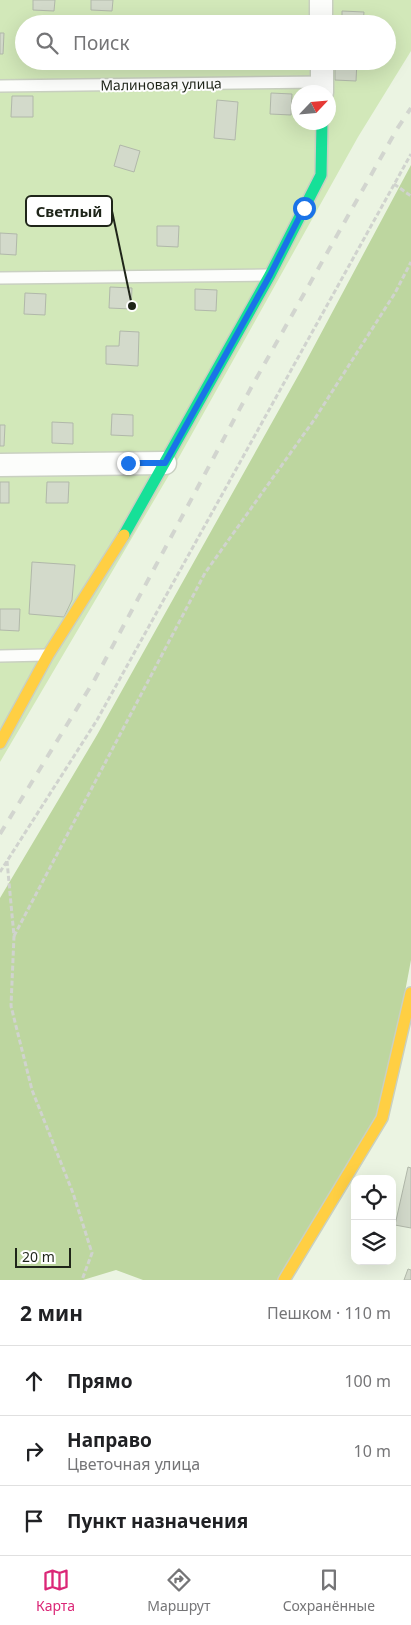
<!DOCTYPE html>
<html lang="ru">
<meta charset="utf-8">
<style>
body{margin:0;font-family:"Noto Sans",sans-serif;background:#f2f2f2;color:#202124}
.controls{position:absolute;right:15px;bottom:15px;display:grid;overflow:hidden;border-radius:10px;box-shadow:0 5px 20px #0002}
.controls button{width:45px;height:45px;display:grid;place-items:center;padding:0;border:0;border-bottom:1px solid #e0e0e0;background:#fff;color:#202124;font:25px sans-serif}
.compass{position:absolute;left:291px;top:85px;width:45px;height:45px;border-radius:50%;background:#fff;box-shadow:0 5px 20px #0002;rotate:64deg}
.scale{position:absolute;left:15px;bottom:12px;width:56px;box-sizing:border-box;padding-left:5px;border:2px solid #1f2519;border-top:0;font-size:14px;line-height:18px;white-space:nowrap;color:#1f2519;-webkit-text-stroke:4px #fff;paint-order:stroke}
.stop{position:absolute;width:15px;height:15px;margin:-11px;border:4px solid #1a73e8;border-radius:50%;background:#fff}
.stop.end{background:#1a73e8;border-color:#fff;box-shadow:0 1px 5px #0008}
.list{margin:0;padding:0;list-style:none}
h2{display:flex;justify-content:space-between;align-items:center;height:65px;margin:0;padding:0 20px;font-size:21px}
h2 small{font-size:16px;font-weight:400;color:#757577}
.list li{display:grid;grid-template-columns:32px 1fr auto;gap:15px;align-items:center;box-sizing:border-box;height:70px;padding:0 20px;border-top:1px solid #e0e0e0}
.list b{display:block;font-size:19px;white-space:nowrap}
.list p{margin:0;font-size:16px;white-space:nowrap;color:#757577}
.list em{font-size:16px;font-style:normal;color:#757577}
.icon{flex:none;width:28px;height:28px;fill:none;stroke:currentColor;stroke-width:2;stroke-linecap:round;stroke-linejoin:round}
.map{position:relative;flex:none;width:411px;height:1280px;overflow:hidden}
.search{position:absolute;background:#fff;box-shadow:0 5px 20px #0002;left:15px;right:15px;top:15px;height:55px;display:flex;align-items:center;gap:12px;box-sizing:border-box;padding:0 18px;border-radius:28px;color:#757577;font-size:19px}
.sheet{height:275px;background:#fff}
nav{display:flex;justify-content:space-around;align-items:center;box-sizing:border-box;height:70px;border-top:1px solid #e0e0e0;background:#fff;font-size:14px;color:#757577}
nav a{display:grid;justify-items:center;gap:2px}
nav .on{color:#db2777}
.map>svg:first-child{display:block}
</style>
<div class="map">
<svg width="411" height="1280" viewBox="0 0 411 1280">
<rect width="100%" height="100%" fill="#ebf4e2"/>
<path fill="#d2e8b9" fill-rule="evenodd" d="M 0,0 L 411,0 L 411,51 L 358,137 L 169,475 L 0,762 ZM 24,24 L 387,24 L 387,61 L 24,61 ZM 298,92 L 328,92 L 328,122 L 298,122 Z"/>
<polygon fill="#bdd69f" points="411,165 411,960 383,1109 278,1280 143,1280 116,1270 83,1280 0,1280 0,898 97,735 303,367"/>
<g fill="#d3dacb" stroke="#b1b8aa">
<polygon points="33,0 55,0 54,11 33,10"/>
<polygon points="91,0 113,0 112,11 91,10"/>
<polygon points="342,11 364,12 363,24 342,24"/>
<polygon points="0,33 4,33 3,54 0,54"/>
<polygon points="335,61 357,61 356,81 335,80"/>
<polygon points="271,93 292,94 291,115 270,114"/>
<polygon points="12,96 33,96 33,117 11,117"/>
<polygon points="217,100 238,102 235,140 214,138"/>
<polygon points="120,145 140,151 134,172 114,166"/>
<polygon points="157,226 179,226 178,247 157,246"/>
<polygon points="0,233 17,234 16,255 0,254"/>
<polygon points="110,287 132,288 131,309 109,308"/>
<polygon points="195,289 217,290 216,311 195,310"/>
<polygon points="25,293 46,294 45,315 24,314"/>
<polygon points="120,331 139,332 138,366 106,364 106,346 119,346"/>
<polygon points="112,414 133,415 133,436 111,435"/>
<polygon points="52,422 73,423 73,444 52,443"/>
<polygon points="0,425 5,425 4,446 0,446"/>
<rect x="0" y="482" width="9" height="21"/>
<polygon points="47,482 69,482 68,503 46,503"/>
<polygon points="32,562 75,565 72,600 64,617 29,614"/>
<polygon points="0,609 20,609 19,631 0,630"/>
<polygon points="408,1167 411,1168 411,1228 395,1225"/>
<polygon points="408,1269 411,1270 411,1280 404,1280"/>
</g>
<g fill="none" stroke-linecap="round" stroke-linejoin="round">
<defs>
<g id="lane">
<polyline points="0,86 322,82"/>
<polyline points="0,278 268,275"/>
<polyline points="0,656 46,655"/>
</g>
<g id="street">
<polyline points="321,0 321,24"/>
<polyline points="322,61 322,92"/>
<polyline points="0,465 165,463"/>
</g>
<polyline id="fast" points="124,535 270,275 321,175 322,122"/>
<g id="slow">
<polyline points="0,743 48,655 124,535"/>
<polyline points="284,1280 382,1118 411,993"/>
</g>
</defs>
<use href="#lane" stroke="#c9d0c1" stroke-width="14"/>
<use href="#street" stroke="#c9d0c1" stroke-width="25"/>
<use href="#fast" stroke="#c9d0c1" stroke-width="14"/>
<use href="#slow" stroke="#c9d0c1" stroke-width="14"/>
<g stroke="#d0d3ce" stroke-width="3" stroke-dasharray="5 2.5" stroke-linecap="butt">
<polyline points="394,184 411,196"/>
<polyline points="7,861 14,936 11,1006 32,1090 73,1193 92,1253 82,1280"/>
<polyline points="0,872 97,720 411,154"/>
<polyline points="14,936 205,573 314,420 395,293 411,262"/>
</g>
<use href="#lane" stroke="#fcfdfb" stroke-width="11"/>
<use href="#street" stroke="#fcfdfb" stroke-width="22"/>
<use href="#fast" stroke="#16e098" stroke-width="11"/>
<use href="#slow" stroke="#ffcf43" stroke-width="11"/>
<polyline stroke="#d2d5cf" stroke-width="4" stroke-dasharray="9 9" stroke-linecap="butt" points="0,834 95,679 252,386 397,129 411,108"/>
</g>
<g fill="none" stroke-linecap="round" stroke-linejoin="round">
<polyline stroke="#1a73e8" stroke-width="6" points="128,463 165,463 270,275 304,208"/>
</g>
<g text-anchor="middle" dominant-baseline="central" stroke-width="4" stroke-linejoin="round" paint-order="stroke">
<g font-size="14" fill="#1f2519" stroke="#fff">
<text transform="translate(161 84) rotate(-1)">Малиновая улица</text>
</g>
</g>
<path fill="none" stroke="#1f2519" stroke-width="2" d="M132 306L112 211"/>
<circle fill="#1f2519" stroke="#fff" stroke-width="2" cx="132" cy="306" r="5"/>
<rect fill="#fff" stroke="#1f2519" stroke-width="2" x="26" y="196" width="86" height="30" rx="5"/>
<g font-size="15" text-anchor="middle" font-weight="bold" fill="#1f2519">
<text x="69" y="217">Светлый</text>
</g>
</svg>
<div class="controls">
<button><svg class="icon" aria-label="locate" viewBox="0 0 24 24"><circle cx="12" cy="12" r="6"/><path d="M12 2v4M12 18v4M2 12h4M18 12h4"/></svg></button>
<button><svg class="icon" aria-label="layers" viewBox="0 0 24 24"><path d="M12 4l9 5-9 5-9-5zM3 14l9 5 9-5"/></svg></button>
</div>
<svg class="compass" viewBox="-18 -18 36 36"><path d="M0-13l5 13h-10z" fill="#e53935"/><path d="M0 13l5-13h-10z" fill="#757577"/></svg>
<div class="scale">20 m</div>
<div class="stop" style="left:304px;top:208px"></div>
<div class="stop end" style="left:128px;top:463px"></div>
<div class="search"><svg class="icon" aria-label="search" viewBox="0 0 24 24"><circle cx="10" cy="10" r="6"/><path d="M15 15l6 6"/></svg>Поиск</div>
</div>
<section class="sheet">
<h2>2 мин<small>Пешком · 110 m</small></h2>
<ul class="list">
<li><svg class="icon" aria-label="ahead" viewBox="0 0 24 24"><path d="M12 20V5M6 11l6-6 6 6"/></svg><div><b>Прямо</b></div><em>100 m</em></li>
<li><svg class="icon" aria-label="right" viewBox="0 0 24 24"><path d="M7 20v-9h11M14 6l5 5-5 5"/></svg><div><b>Направо</b><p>Цветочная улица</p></div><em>10 m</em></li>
<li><svg class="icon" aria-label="arrive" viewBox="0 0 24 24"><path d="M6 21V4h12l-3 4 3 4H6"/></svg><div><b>Пункт назначения</b></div></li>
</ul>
</section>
<nav>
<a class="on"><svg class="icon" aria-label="map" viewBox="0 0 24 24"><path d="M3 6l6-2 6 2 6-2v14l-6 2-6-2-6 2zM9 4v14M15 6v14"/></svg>Карта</a>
<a><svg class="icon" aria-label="directions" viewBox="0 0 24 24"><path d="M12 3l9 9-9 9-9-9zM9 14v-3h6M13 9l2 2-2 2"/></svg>Маршрут</a>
<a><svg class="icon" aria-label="saved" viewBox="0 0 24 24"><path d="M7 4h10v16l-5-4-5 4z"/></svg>Сохранённые</a>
</nav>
